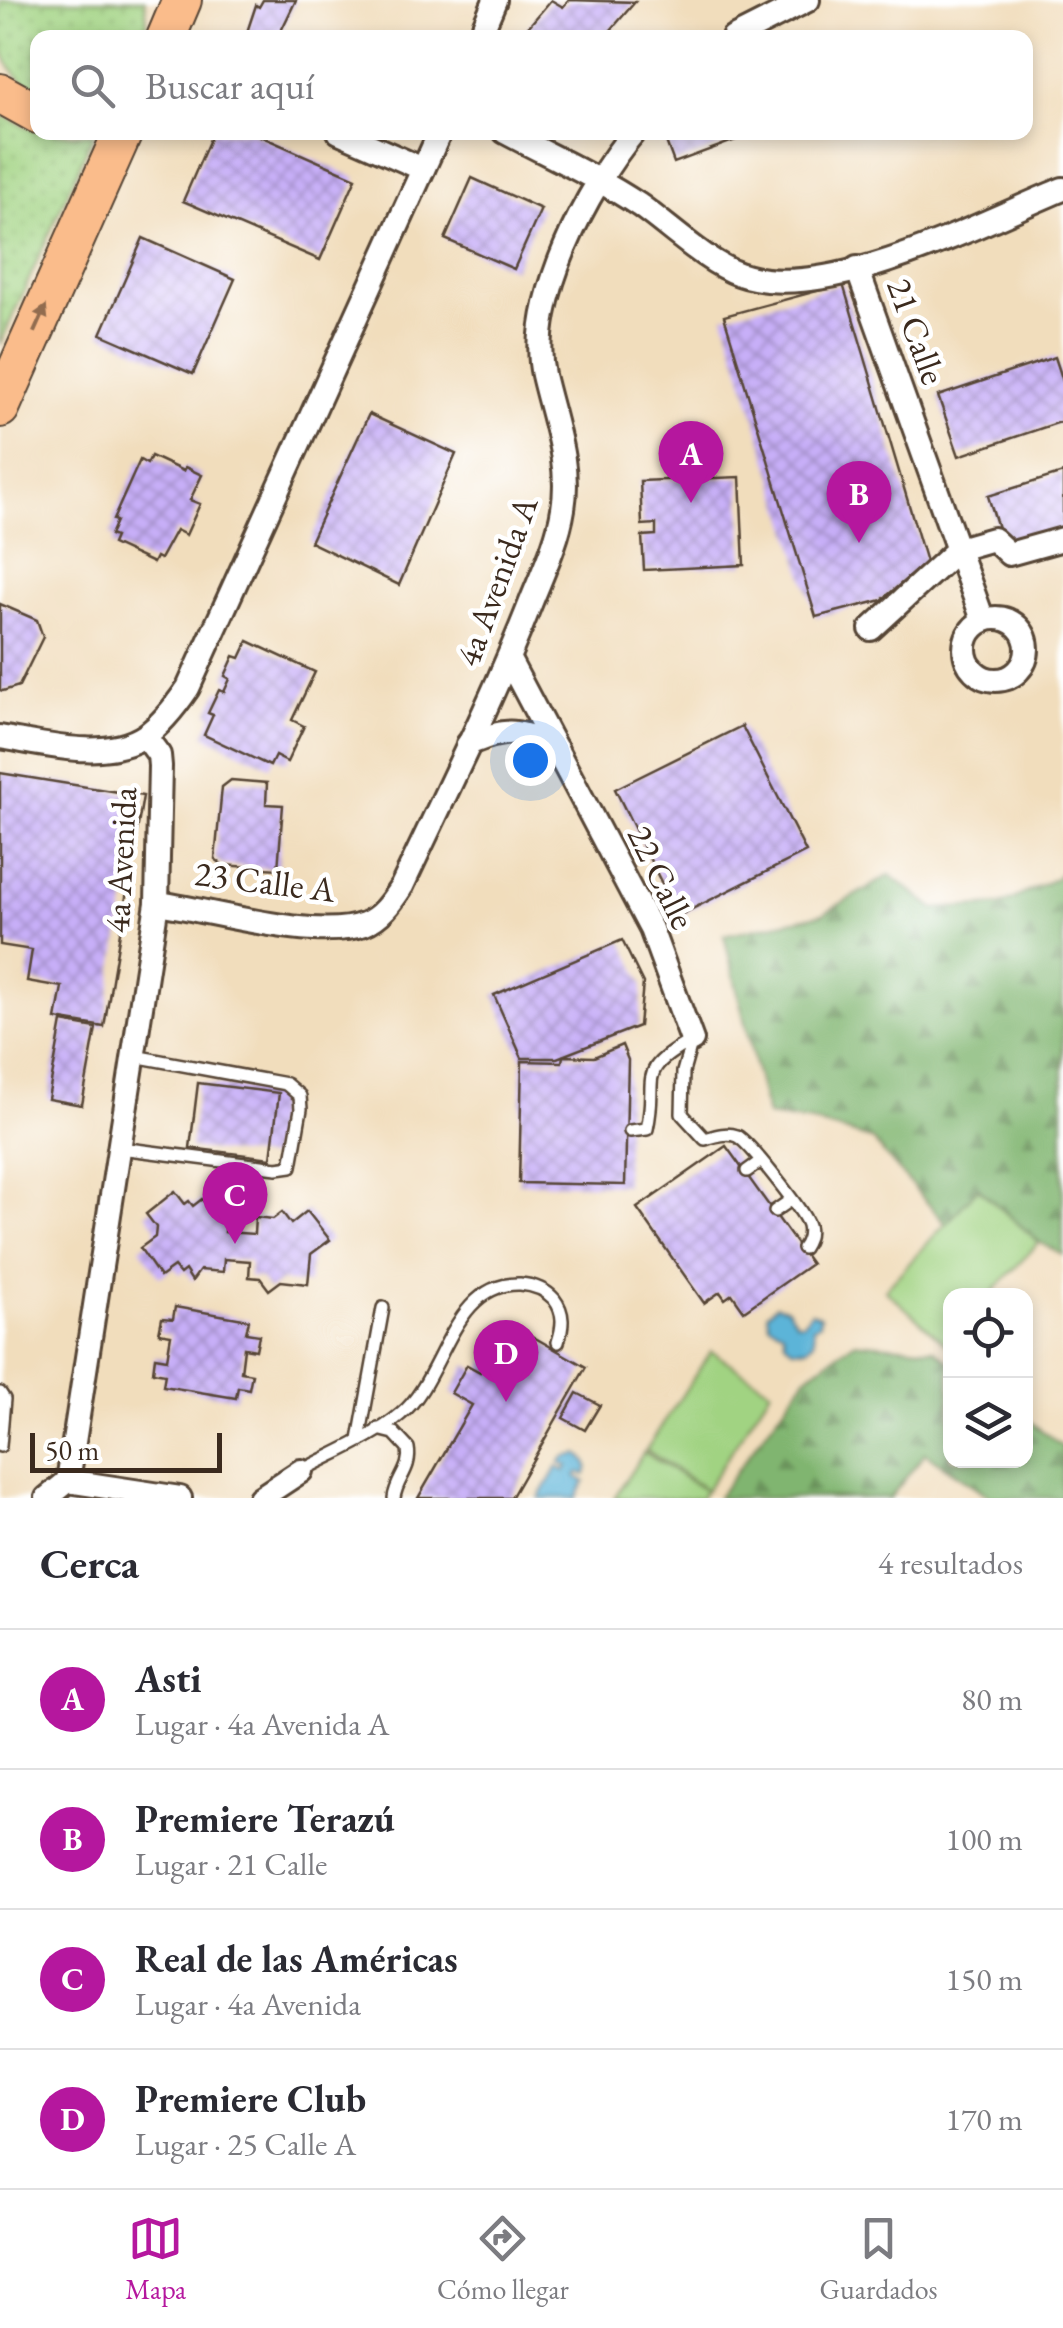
<!DOCTYPE html>
<html lang="es">
<meta charset="utf-8">
<style>
body{margin:0;font-family:"EB Garamond",serif;background:#f7f7f7;color:#2b2b33}
.controls{position:absolute;right:30px;bottom:30px;display:grid;overflow:hidden;border-radius:20px;box-shadow:0 5px 15px #0003}
.controls button{width:90px;height:90px;display:grid;place-items:center;padding:0;border:0;border-bottom:2px solid #e1e1e2;background:#fff;color:#2b2b33;font:50px sans-serif}
.scale{position:absolute;left:30px;bottom:25px;width:192px;box-sizing:border-box;padding-left:10px;border:5px solid #3b2a1e;border-top:0;font-size:28px;line-height:35px;white-space:nowrap;color:#3b2a1e;-webkit-text-stroke:8px #fff;paint-order:stroke}
.you{position:absolute;left:530px;top:760px;width:35px;height:35px;margin:-25px;border:8px solid #fff;border-radius:50%;background:#1a73e8;box-shadow:0 0 0 15px #1a73e833}
.badge{display:grid;place-items:center;width:65px;height:65px;border-radius:50%;background:#b5179e;color:#fff;font-size:32px;font-weight:700}
.pin{position:absolute;translate:-50% -82px;filter:drop-shadow(0 2px 5px #0008)}
.pin::after{content:'';position:absolute;top:52px;width:35px;height:30px;background:inherit;clip-path:polygon(0 0,100% 0,50% 100%)}
.list{margin:0;padding:0;list-style:none}
h2{display:flex;justify-content:space-between;align-items:center;height:130px;margin:0;padding:0 40px;font-size:42px}
h2 small{font-size:32px;font-weight:400;color:#7c7c81}
.list li{display:grid;grid-template-columns:65px 1fr auto;gap:30px;align-items:center;box-sizing:border-box;height:140px;padding:0 40px;border-top:2px solid #e1e1e2}
.list b{display:block;font-size:38px;white-space:nowrap}
.list p{margin:0;font-size:32px;white-space:nowrap;color:#7c7c81}
.list em{font-size:32px;font-style:normal;color:#7c7c81}
.icon{flex:none;width:55px;height:55px;fill:none;stroke:currentColor;stroke-width:2;stroke-linecap:round;stroke-linejoin:round}
.map{position:relative;flex:none;width:1063px;height:1498px;overflow:hidden}
.search{position:absolute;background:#fff;box-shadow:0 5px 15px #0003;left:30px;right:30px;top:30px;height:110px;display:flex;align-items:center;gap:25px;box-sizing:border-box;padding:0 35px;border-radius:20px;color:#7c7c81;font-size:38px}
.sheet{height:690px;background:#fff}
nav{display:flex;justify-content:space-around;align-items:center;box-sizing:border-box;height:140px;border-top:2px solid #e1e1e2;background:#fff;font-size:28px;color:#7c7c81}
nav a{display:grid;justify-items:center;gap:5px}
nav .on{color:#b5179e}
.map>svg:first-child{display:block}
</style>
<div class="map">
<svg width="1063" height="1498" viewBox="0 0 1063 1498">
<defs>
<pattern id="forest-firs" width="22" height="20" patternUnits="userSpaceOnUse" patternTransform="scale(2.5)"><rect width="22" height="20" fill="#80b570"/><path d="M5 1l3.5 6h-7zM16 11l3.5 6h-7z" fill="#6a935b"/></pattern>
<pattern id="park-dots" width="8" height="8" patternUnits="userSpaceOnUse" patternTransform="scale(2.5)"><rect width="8" height="8" fill="#a1d382"/><path d="M2 2h.1M6 6h.1" fill="none" stroke="#8cb570" stroke-width="1.8" stroke-linecap="round"/></pattern>
<pattern id="building-cross-hatch" width="8" height="8" patternUnits="userSpaceOnUse" patternTransform="scale(2.5)"><rect width="8" height="8" fill="#c7aff8"/><path d="M0 0l8 8M0 8l8-8" fill="none" stroke="#a38fc8"/></pattern>
</defs>
<rect width="100%" height="100%" fill="#fff"/>
<filter id="ink" filterUnits="userSpaceOnUse"><feTurbulence type="fractalNoise" baseFrequency=".01" numOctaves="2"/><feDisplacementMap in="SourceGraphic" scale="20" xChannelSelector="R" yChannelSelector="G"/><feConvolveMatrix kernelMatrix="1 2 1 2 8 2 1 2 1" color-interpolation-filters="sRGB"/></filter>
<filter id="wash" filterUnits="userSpaceOnUse"><feTurbulence type="fractalNoise" baseFrequency=".0048" numOctaves="4" result="noise"/><feDisplacementMap in="SourceGraphic" scale="40" xChannelSelector="R" yChannelSelector="G"/><feGaussianBlur stdDeviation="2.25" result="paint"/><feColorMatrix in="noise" values="0 0 0 0 0 0 0 0 0 0 0 0 0 0 0 0 0 1.4 0 .05"/><feComposite in="paint" operator="in"/></filter>
<g filter="url(#wash)">
<rect width="100%" height="100%" fill="#f1ddbc"/>
<g fill="#a1d382" stroke="#6e7e50" stroke-width="2.5">
<polygon points="978,1188 1039,1242 990,1295 950,1296 950,1339 946,1344 885,1290"/>
<polygon points="711,1351 771,1390 706,1490 646,1450"/>
<polygon points="644,1452 705,1491 700,1498 614,1498"/>
</g>
<g fill="url(#forest-firs)" stroke="#5e7047" stroke-width="2.5">
<polygon points="1063,871 1063,1255 1039,1242 978,1188 946,1224 871,1139 812,1122 767,1116 724,935 823,914 890,875 935,909 1001,905 1056,878"/>
<polygon points="854,1342 934,1349 950,1362 950,1460 1026,1460 1026,1418 1063,1447 1062,1498 992,1498 925,1453 890,1498 717,1498 807,1376"/>
</g>
<g fill="url(#park-dots)" stroke="#6e7e50" stroke-width="2.5">
<path d="M 0,0 L 145,0 L 148,33 L 147,38 L 38,38 L 37,94 C 0,63 0,54 0,0 Z"/>
<path d="M 0,114 C 33,133 57,136 94,133 L 0,345 Z"/>
</g>
<g fill="#5bb4d8" stroke="#4b6f7b" stroke-width="2.5">
<polygon points="776,1305 787,1308 796,1322 803,1322 811,1312 820,1316 819,1324 813,1327 814,1341 807,1348 792,1348 785,1341 783,1331 769,1324 767,1313"/>
<path d="M 578,1454 C 587,1459 590,1466 585,1475 L 579,1472 L 576,1476 L 585,1482 L 576,1498 L 539,1498 L 557,1467 L 565,1471 L 568,1466 L 560,1463 L 564,1457 Z"/>
</g>
<g id="blocks">
<g fill="url(#building-cross-hatch)">
<polygon points="263,0 296,0 281,31 287,33 285,38 245,38 256,5 259,7"/>
<polygon points="551,0 563,7 569,0 635,2 604,38 530,38 524,32"/>
<polygon points="213,132 251,132 356,178 320,260 183,201"/>
<polygon points="674,132 755,132 755,133 674,163 664,136"/>
<polygon points="472,178 541,209 514,269 445,239"/>
<polygon points="143,238 235,279 193,374 101,334"/>
<polygon points="843,284 926,562 882,600 816,617 724,316"/>
<polygon points="1055,357 1063,381 1063,421 959,456 938,396"/>
<polygon points="369,414 456,454 399,585 310,542"/>
<polygon points="151,456 183,471 185,467 202,475 190,500 200,504 186,535 176,530 160,559 156,557 153,563 112,544 115,537 110,535 116,521 113,520 140,460 147,464"/>
<polygon points="1063,473 1063,529 1004,547 988,496"/>
<polygon points="740,477 744,565 644,570 642,536 656,535 656,524 642,525 640,481"/>
<polygon points="0,604 37,620 43,637 19,686 3,691 0,690"/>
<polygon points="248,641 315,672 292,720 304,726 287,762 275,756 270,766 204,735 213,715 208,713 219,690 224,692 230,679 225,676 234,656 240,658"/>
<polygon points="742,726 806,852 678,916 615,789"/>
<polygon points="0,773 143,796 104,1027 56,1019 62,987 27,981 32,950 0,945"/>
<polygon points="231,780 267,783 266,804 283,805 278,869 223,865 215,859 222,787"/>
<polygon points="622,940 643,983 639,1026 557,1058 522,1058 494,995"/>
<polygon points="62,1022 96,1028 82,1105 48,1099"/>
<polygon points="622,1045 628,1060 625,1185 519,1183 522,1061 562,1062 563,1056 594,1057"/>
<polygon points="198,1083 279,1093 271,1158 190,1148"/>
<polygon points="726,1146 811,1264 744,1311 732,1294 725,1299 720,1292 704,1303 637,1208"/>
<polygon points="175,1191 185,1204 189,1201 193,1206 202,1199 211,1211 227,1212 225,1232 254,1234 255,1217 273,1219 282,1212 291,1224 307,1211 330,1240 311,1254 308,1284 281,1281 269,1290 260,1278 249,1277 250,1261 224,1259 223,1272 200,1270 192,1281 185,1270 180,1274 174,1267 160,1277 140,1248 155,1237 156,1227 146,1214"/>
<polygon points="175,1307 249,1320 246,1333 259,1335 256,1350 244,1348 241,1372 252,1374 249,1389 238,1387 236,1398 163,1386 165,1374 153,1372 155,1357 167,1359 171,1335 159,1333 162,1318 173,1319"/>
<polygon points="516,1327 586,1367 511,1498 418,1498 472,1405 451,1393 467,1365 480,1372 487,1359 496,1363"/>
<polygon points="577,1393 600,1405 585,1430 563,1418"/>
</g>
</g>
</g>
<g filter="url(#ink)">
<use href="#blocks" fill-opacity="0" stroke="#564536" stroke-width="2.5"/>
<g fill="none" stroke-linecap="round" stroke-linejoin="round">
<defs>
<g id="service">
<path d="M 692,1040 L 683,1072 L 682,1114 L 705,1139 C 715,1136 726,1132 737,1136 C 749,1142 804,1212 808,1225 C 810,1234 808,1241 803,1248"/>
<path d="M 630,1131 L 647,1129 C 659,1076 633,1073 692,1040"/>
<polyline points="120,1148 277,1168 291,1166 301,1109 300,1096 286,1084 134,1056"/>
<polyline points="747,1171 761,1161"/>
<polyline points="775,1211 791,1200"/>
<polyline points="0,1393 4,1399 0,1446"/>
<path d="M 378,1429 L 394,1433 L 408,1448 C 412,1469 396,1479 394,1498"/>
<polyline points="359,1440 383,1308"/>
<path d="M 301,1471 C 334,1453 373,1438 401,1414 C 444,1380 451,1282 520,1284 C 533,1285 546,1290 554,1299 C 565,1313 563,1327 558,1342"/>
</g>
<g id="minor">
<polyline points="479,38 495,0"/>
<polyline points="733,38 808,0"/>
<polyline points="339,132 423,169"/>
<path d="M 505,132 C 550,156 597,177 639,205 C 669,226 706,262 739,274 C 826,305 980,223 1063,189"/>
<polyline points="857,268 983,620"/>
<circle cx="996" cy="649" r="31"/>
<polyline points="871,629 958,549 993,539 1009,554 1063,539"/>
<polyline points="509,660 651,929 692,1040"/>
<path d="M 0,737 C 44,744 106,762 146,735 C 163,723 177,704 188,688 L 440,132"/>
<path d="M 468,744 C 508,727 520,729 557,750"/>
<path d="M 157,903 C 210,910 316,942 364,924 C 382,917 392,901 402,886 C 446,792 493,699 531,602 C 543,572 558,541 563,509 C 571,463 553,419 543,375 C 527,303 588,186 634,132"/>
<polyline points="68,1481 157,903 160,766 159,755 145,736"/>
<polyline points="47,1498 68,1481 180,1498"/>
<polyline points="260,1498 301,1471"/>
</g>
<g id="primary">
<polyline points="166,38 182,0"/>
<polyline points="0,93 38,114"/>
<polyline points="0,408 123,132"/>
</g>
</defs>
<use href="#service" stroke="#564536" stroke-width="16"/>
<use href="#minor" stroke="#564536" stroke-width="28"/>
<use href="#primary" stroke="#564536" stroke-width="42"/>
<use href="#service" stroke="#fff" stroke-width="11"/>
<use href="#minor" stroke="#fff" stroke-width="22"/>
<use href="#primary" stroke="#fabc8b" stroke-width="38"/>
</g>
<defs><path id="oneway-solid" d="M-6-.8H1V-3.2L6.5 0L1 3.2V.8H-6Z" transform="scale(2.5)"/></defs>
<use fill="#916c4f" href="#oneway-solid" transform="translate(40 319) rotate(-66)"/>
</g>
<g text-anchor="middle" dominant-baseline="central" stroke-width="9" stroke-linejoin="round" paint-order="stroke">
<g font-size="35" fill="#3b2a1e" stroke="#fff">
<text transform="translate(917 331) rotate(70)">21 Calle</text>
<text transform="translate(496 581) rotate(-70)">4a Avenida A</text>
<text transform="translate(120 860) rotate(-87)">4a Avenida</text>
<text transform="translate(662 877) rotate(64)">22 Calle</text>
<text transform="translate(265 881) rotate(7)">23 Calle A</text>
</g>
</g>
</svg>
<div class="controls">
<button><svg class="icon" aria-label="locate" viewBox="0 0 24 24"><circle cx="12" cy="12" r="6"/><path d="M12 2v4M12 18v4M2 12h4M18 12h4"/></svg></button>
<button><svg class="icon" aria-label="layers" viewBox="0 0 24 24"><path d="M12 4l9 5-9 5-9-5zM3 14l9 5 9-5"/></svg></button>
</div>
<div class="scale">50 m</div>
<div class="you"></div>
<div class="pin badge" style="left:691px;top:503px">A</div>
<div class="pin badge" style="left:859px;top:543px">B</div>
<div class="pin badge" style="left:235px;top:1244px">C</div>
<div class="pin badge" style="left:506px;top:1402px">D</div>
<div class="search"><svg class="icon" aria-label="search" viewBox="0 0 24 24"><circle cx="10" cy="10" r="6"/><path d="M15 15l6 6"/></svg>Buscar aquí</div>
</div>
<section class="sheet">
<h2>Cerca<small>4 resultados</small></h2>
<ul class="list">
<li><span class="badge">A</span><div><b>Asti</b><p>Lugar · 4a Avenida A</p></div><em>80 m</em></li>
<li><span class="badge">B</span><div><b>Premiere Terazú</b><p>Lugar · 21 Calle</p></div><em>100 m</em></li>
<li><span class="badge">C</span><div><b>Real de las Américas</b><p>Lugar · 4a Avenida</p></div><em>150 m</em></li>
<li><span class="badge">D</span><div><b>Premiere Club</b><p>Lugar · 25 Calle A</p></div><em>170 m</em></li>
</ul>
</section>
<nav>
<a class="on"><svg class="icon" aria-label="map" viewBox="0 0 24 24"><path d="M3 6l6-2 6 2 6-2v14l-6 2-6-2-6 2zM9 4v14M15 6v14"/></svg>Mapa</a>
<a><svg class="icon" aria-label="directions" viewBox="0 0 24 24"><path d="M12 3l9 9-9 9-9-9zM9 14v-3h6M13 9l2 2-2 2"/></svg>Cómo llegar</a>
<a><svg class="icon" aria-label="saved" viewBox="0 0 24 24"><path d="M7 4h10v16l-5-4-5 4z"/></svg>Guardados</a>
</nav>
